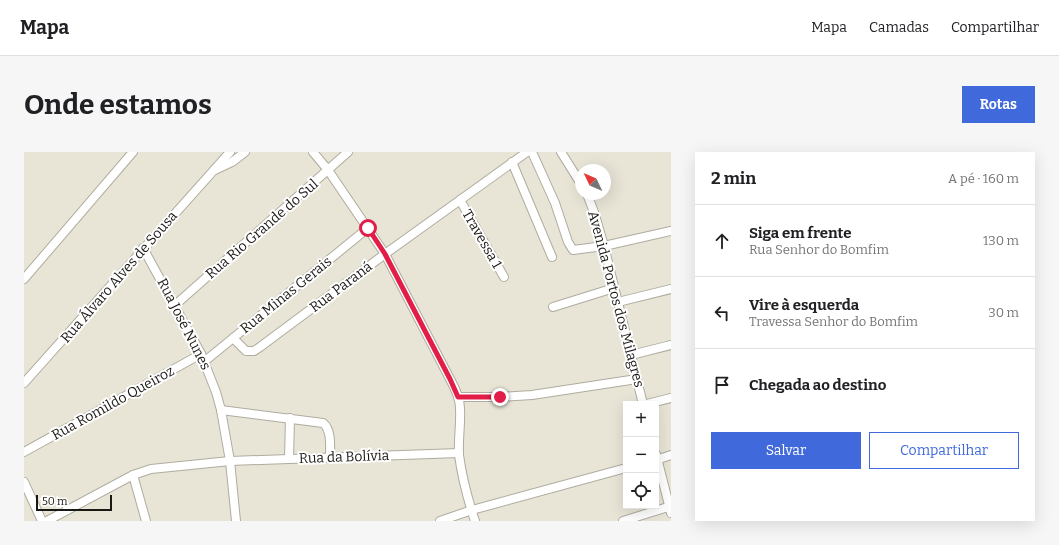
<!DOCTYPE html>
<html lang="pt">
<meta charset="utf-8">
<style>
body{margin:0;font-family:Bitter,serif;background:#f6f6f6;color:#202124}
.controls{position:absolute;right:12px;bottom:12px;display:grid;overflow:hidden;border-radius:0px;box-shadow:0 4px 16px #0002}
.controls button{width:36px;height:36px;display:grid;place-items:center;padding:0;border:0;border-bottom:1px solid #e0e0e0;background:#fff;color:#202124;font:20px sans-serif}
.compass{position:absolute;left:551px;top:12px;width:36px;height:36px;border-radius:50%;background:#fff;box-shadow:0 4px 16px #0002;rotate:314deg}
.scale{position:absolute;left:12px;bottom:10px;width:76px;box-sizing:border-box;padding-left:4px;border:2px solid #191814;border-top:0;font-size:11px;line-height:14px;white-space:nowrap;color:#191814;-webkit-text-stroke:3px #fff;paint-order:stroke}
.stop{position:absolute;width:12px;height:12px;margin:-9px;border:3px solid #e11d48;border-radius:50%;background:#fff}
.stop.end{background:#e11d48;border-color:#fff;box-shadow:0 1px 4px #0008}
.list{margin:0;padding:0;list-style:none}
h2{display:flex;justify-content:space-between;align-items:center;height:52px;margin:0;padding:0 16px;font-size:17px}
h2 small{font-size:13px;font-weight:400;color:#757577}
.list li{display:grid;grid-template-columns:26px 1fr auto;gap:12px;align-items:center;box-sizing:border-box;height:72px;padding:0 16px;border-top:1px solid #e0e0e0}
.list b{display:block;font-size:15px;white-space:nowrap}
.list p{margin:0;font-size:13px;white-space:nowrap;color:#757577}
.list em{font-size:13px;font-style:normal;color:#757577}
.actions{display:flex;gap:8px;padding:12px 16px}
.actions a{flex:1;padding:9px 0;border:1px solid #406adb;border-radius:0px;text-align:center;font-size:14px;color:#406adb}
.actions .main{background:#406adb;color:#fff}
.icon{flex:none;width:22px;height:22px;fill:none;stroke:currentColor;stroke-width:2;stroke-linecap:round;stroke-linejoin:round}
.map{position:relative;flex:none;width:647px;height:369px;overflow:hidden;border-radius:0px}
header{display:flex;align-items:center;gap:24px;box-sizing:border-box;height:56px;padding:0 20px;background:#fff;border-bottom:1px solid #e0e0e0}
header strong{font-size:19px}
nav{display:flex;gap:22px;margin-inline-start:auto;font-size:14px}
.intro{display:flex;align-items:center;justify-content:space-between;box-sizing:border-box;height:96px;padding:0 24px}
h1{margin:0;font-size:28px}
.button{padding:10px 18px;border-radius:0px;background:#406adb;color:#fff;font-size:14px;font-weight:700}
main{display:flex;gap:24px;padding:0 24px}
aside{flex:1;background:#fff;border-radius:0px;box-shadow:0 4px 16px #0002}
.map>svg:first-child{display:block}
</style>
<header>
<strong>Mapa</strong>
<nav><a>Mapa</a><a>Camadas</a><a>Compartilhar</a></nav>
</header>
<div class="intro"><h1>Onde estamos</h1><a class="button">Rotas</a></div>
<main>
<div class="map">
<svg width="647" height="369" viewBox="0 0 647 369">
<rect width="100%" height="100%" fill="#e8e5d7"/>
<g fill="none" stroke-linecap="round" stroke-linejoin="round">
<defs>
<g id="minor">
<path d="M 289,0 L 304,18 L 361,102 L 426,227 C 431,236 436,246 436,256 C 437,272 434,287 435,303 C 438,325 444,348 451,369"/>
<polyline points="508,0 531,51 544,90 549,98 580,94 647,79"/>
<polyline points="537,0 557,32"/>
<polyline points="488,10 528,105"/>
<polyline points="191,18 208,10 221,0"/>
<polyline points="563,42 570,60 580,94 619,252"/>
<polyline points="436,48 480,125"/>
<polyline points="119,96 177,202 192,240 197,258 206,309 212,369"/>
<polyline points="0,127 109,0"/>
<polyline points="594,150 647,137"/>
<polyline points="150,154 324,0"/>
<polyline points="529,155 590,136"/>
<polyline points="209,186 222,199 230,199 236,195 361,102 503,0"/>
<polyline points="607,203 647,193"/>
<polyline points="181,209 344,76"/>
<polyline points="0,231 206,0"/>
<polyline points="435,245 475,245 508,243 613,227"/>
<polyline points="623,252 647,246"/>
<path d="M 197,258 L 299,271 C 308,278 306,295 306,305"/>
<polyline points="0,300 177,202"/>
<polyline points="632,302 647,361"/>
<polyline points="265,307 266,266"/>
<polyline points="632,308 647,303"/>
<polyline points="109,323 122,369"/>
<polyline points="0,330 18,369"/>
<polyline points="23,369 109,323 127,317 206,309 435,301"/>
<polyline points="416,369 448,358 602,316"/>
<polyline points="599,369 647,354"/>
</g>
</defs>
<use href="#minor" stroke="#afac9f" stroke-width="10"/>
<use href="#minor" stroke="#fff" stroke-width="8"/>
</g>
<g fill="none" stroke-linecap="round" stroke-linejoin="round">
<polyline stroke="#e11d48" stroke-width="5" points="344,76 361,102 426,227 434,245 476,245"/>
</g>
<g text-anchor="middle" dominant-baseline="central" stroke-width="4" stroke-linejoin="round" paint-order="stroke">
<g font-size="14" fill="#191814" stroke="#fff">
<text transform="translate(238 77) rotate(-41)">Rua Rio Grande do Sul</text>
<text transform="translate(458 87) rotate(60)">Travessa 1</text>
<text transform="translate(95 125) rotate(-49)">Rua Álvaro Alves de Sousa</text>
<text transform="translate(317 135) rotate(-37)">Rua Paraná</text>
<text transform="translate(262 143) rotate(-39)">Rua Minas Gerais</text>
<text transform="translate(592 147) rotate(75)">Avenida Portos dos Milagres</text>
<text transform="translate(160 172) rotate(63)">Rua José Nunes</text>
<text transform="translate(89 251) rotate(-29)">Rua Romildo Queiroz</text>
<text transform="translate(320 305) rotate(-2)">Rua da Bolívia</text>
</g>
</g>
</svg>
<div class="controls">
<button>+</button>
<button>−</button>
<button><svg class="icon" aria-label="locate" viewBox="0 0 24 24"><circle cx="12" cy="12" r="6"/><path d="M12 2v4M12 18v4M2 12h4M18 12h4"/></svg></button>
</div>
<svg class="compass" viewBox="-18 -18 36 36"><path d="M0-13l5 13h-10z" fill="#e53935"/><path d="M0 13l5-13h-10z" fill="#757577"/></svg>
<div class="scale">50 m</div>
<div class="stop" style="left:344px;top:76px"></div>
<div class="stop end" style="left:476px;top:245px"></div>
</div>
<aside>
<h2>2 min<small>A pé · 160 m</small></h2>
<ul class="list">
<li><svg class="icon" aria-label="ahead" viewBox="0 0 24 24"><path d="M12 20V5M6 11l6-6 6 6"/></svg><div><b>Siga em frente</b><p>Rua Senhor do Bomfim</p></div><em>130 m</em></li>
<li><svg class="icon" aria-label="left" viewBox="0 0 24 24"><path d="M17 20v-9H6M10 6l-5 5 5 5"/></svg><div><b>Vire à esquerda</b><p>Travessa Senhor do Bomfim</p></div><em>30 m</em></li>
<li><svg class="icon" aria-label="arrive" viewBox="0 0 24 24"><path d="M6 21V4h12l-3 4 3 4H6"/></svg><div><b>Chegada ao destino</b></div></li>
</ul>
<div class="actions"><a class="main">Salvar</a><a>Compartilhar</a></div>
</aside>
</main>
